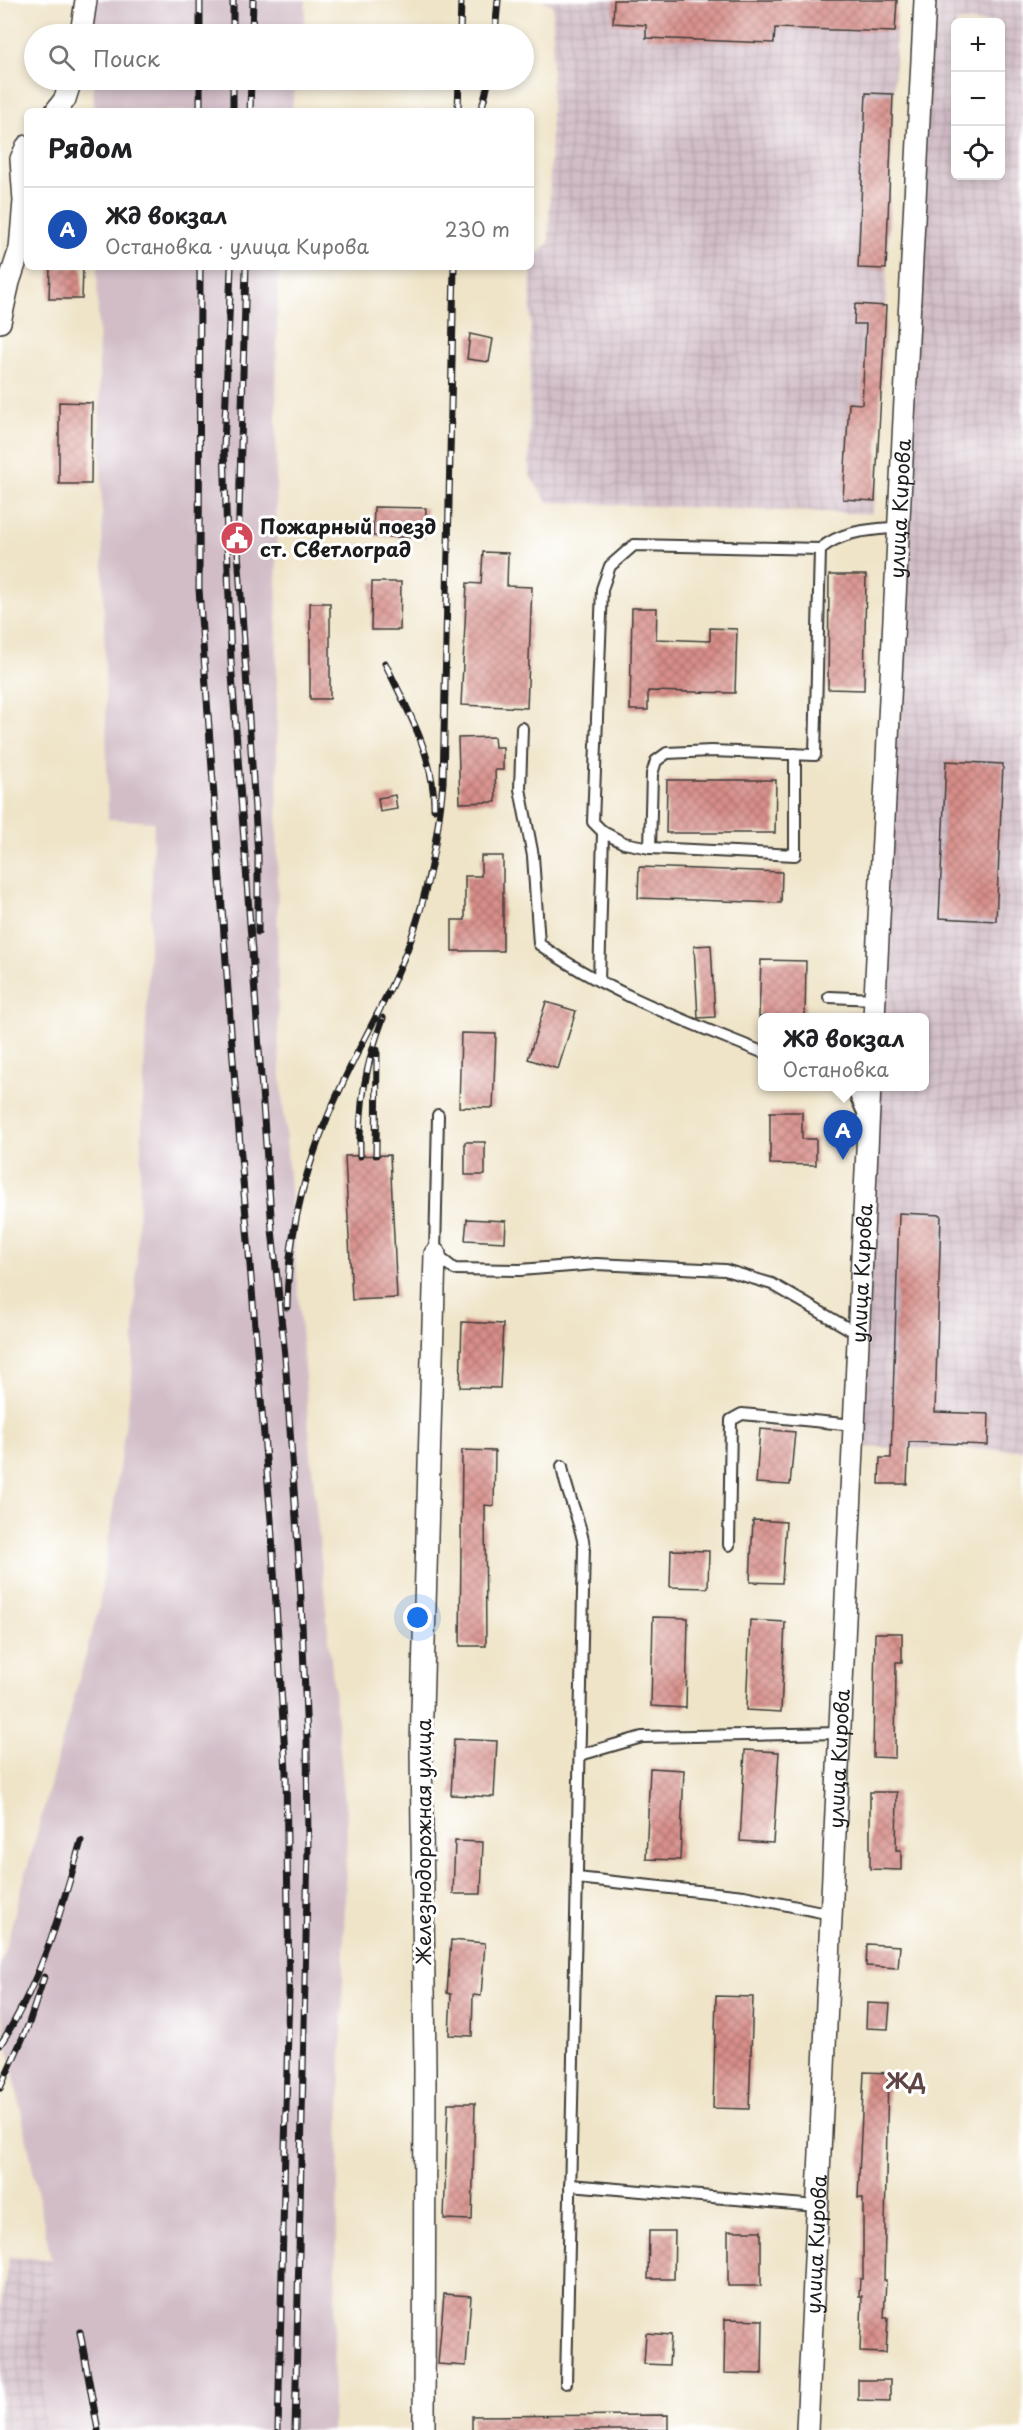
<!DOCTYPE html>
<html lang="ru">
<meta charset="utf-8">
<style>
body{margin:0;font-family:"Playpen Sans",sans-serif;background:#f2f2f2;color:#202124}
.controls{position:absolute;right:18px;top:18px;display:grid;overflow:hidden;border-radius:9px;box-shadow:0 3px 9px #0003}
.controls button{width:54px;height:54px;display:grid;place-items:center;padding:0;border:0;border-bottom:2px solid #e0e0e0;background:#fff;color:#202124;font:30px sans-serif}
.you{position:absolute;left:418px;top:1618px;width:21px;height:21px;margin:-15px;border:4px solid #fff;border-radius:50%;background:#1a73e8;box-shadow:0 0 0 9px #1a73e833}
.badge{display:grid;place-items:center;width:39px;height:39px;border-radius:50%;background:#d93025;color:#fff;font-size:20px;font-weight:700}
.pin{position:absolute;translate:-50% -50px;filter:drop-shadow(0 2px 3px #0008)}
.pin::after{content:'';position:absolute;top:32px;width:21px;height:18px;background:inherit;clip-path:polygon(0 0,100% 0,50% 100%)}
.popup{position:absolute;left:758px;top:1013px;width:171px;height:78px;box-sizing:border-box;display:grid;place-content:center;border-radius:9px;background:#fff;filter:drop-shadow(0 2px 4px #0005);font-size:20px;white-space:nowrap;color:#757577}
.popup b{font-size:22px;color:#202124}
.popup::after{content:'';position:absolute;left:50%;top:100%;margin-left:-12px;border:12px solid transparent;border-top-color:#fff}
.list{margin:0;padding:0;list-style:none}
h2{display:flex;justify-content:space-between;align-items:center;height:78px;margin:0;padding:0 24px;font-size:26px}
h2 small{font-size:20px;font-weight:400;color:#757577}
.list li{display:grid;grid-template-columns:39px 1fr auto;gap:18px;align-items:center;box-sizing:border-box;height:84px;padding:0 24px;border-top:2px solid #e0e0e0}
.list b{display:block;font-size:22px;white-space:nowrap}
.list p{margin:0;font-size:20px;white-space:nowrap;color:#757577}
.list em{font-size:20px;font-style:normal;color:#757577}
.icon{flex:none;width:33px;height:33px;fill:none;stroke:currentColor;stroke-width:2;stroke-linecap:round;stroke-linejoin:round}
.map{position:relative;flex:none;width:1023px;height:2430px;overflow:hidden}
.search{position:absolute;background:#fff;box-shadow:0 3px 9px #0003;left:24px;top:24px;width:510px;height:66px;display:flex;align-items:center;gap:15px;box-sizing:border-box;padding:0 21px;border-radius:33px;color:#757577;font-size:22px}
.panel{position:absolute;background:#fff;box-shadow:0 3px 9px #0003;left:24px;top:108px;width:510px;height:162px;border-radius:9px}
.map>svg:first-child{display:block}
</style>
<div class="map">
<svg width="1023" height="2430" viewBox="0 0 1023 2430">
<defs>
<pattern id="industrial-grid" width="8" height="8" patternUnits="userSpaceOnUse" patternTransform="scale(1.5)"><rect width="8" height="8" fill="#d2bdc7"/><path d="M0 4h8M4 0v8" fill="none" stroke="#b4a2aa"/></pattern>
<pattern id="building-cross-hatch" width="8" height="8" patternUnits="userSpaceOnUse" patternTransform="scale(1.5)"><rect width="8" height="8" fill="#d88e89"/><path d="M0 0l8 8M0 8l8-8" fill="none" stroke="#ae736f"/></pattern>
</defs>
<rect width="100%" height="100%" fill="#fff"/>
<filter id="ink" filterUnits="userSpaceOnUse"><feTurbulence type="fractalNoise" baseFrequency=".0167" numOctaves="2"/><feDisplacementMap in="SourceGraphic" scale="12" xChannelSelector="R" yChannelSelector="G"/><feConvolveMatrix kernelMatrix="1 2 1 2 8 2 1 2 1" color-interpolation-filters="sRGB"/></filter>
<filter id="wash" filterUnits="userSpaceOnUse"><feTurbulence type="fractalNoise" baseFrequency=".008" numOctaves="4" result="noise"/><feDisplacementMap in="SourceGraphic" scale="24" xChannelSelector="R" yChannelSelector="G"/><feGaussianBlur stdDeviation="1.35" result="paint"/><feColorMatrix in="noise" values="0 0 0 0 0 0 0 0 0 0 0 0 0 0 0 0 0 1.4 0 .05"/><feComposite in="paint" operator="in"/></filter>
<g filter="url(#wash)">
<rect width="100%" height="100%" fill="#efe4c8"/>
<g fill="url(#industrial-grid)" fill-rule="evenodd">
<polygon points="541,0 897,0 886,306 875,501 871,514 547,502 529,474 531,260 549,243 553,5"/>
<path d="M 925,0 L 1023,0 L 1023,1450 L 853,1447 L 870,1087 L 924,1086 L 924,1018 L 874,1017 ZM 956,22 L 1000,22 L 1000,176 L 956,176 Z"/>
<polygon points="9,2257 51,2259 45,2430 0,2430 0,2314"/>
</g>
<g fill="#d2bdc7">
<polygon points="91,0 306,0 304,34 92,34"/>
<polygon points="93,80 297,80 291,111 94,111"/>
<polygon points="97,267 278,267 276,408 278,1039 312,1467 347,1822 332,2430 45,2430 51,2259 0,2007 0,1967 99,1607 132,1378 154,822 108,819"/>
</g>
<g id="blocks">
<g fill="url(#building-cross-hatch)">
<polygon points="614,0 897,0 895,32 775,28 774,43 646,38 646,25 613,23"/>
<polygon points="866,93 893,94 886,269 858,268"/>
<polygon points="50,267 83,267 82,299 49,299"/>
<polygon points="855,304 886,306 875,501 843,499 849,403 862,404 866,324 854,324"/>
<polygon points="470,334 493,339 489,362 467,359"/>
<polygon points="59,402 92,403 91,484 59,484"/>
<polygon points="374,507 426,508 425,538 373,536"/>
<polygon points="483,552 508,553 507,586 532,587 527,708 461,705 467,583 481,584"/>
<polygon points="829,575 866,575 864,690 828,689"/>
<polygon points="372,582 401,582 400,630 371,630"/>
<rect x="310" y="603" width="20" height="96"/>
<polygon points="632,608 657,608 656,639 710,641 710,628 737,629 735,693 648,691 648,710 630,710"/>
<polygon points="494,737 495,747 503,747 503,770 495,770 496,802 460,803 458,738"/>
<polygon points="946,761 1003,764 996,921 939,918"/>
<polygon points="667,780 776,780 775,833 666,833"/>
<polygon points="395,795 397,809 380,812 378,798"/>
<polygon points="481,856 503,856 503,951 452,951 452,920 465,920 465,876 481,876"/>
<polygon points="639,867 782,872 781,903 638,898"/>
<polygon points="711,945 715,1017 698,1018 694,946"/>
<polygon points="761,960 806,961 805,1017 759,1017"/>
<polygon points="546,1002 576,1011 558,1069 528,1059"/>
<polygon points="461,1033 496,1034 493,1108 459,1107"/>
<polygon points="770,1112 802,1112 802,1139 816,1139 816,1165 770,1164"/>
<rect x="465" y="1142" width="20" height="33"/>
<polygon points="390,1155 397,1298 352,1300 345,1156"/>
<polygon points="899,1213 941,1215 935,1412 989,1414 988,1445 909,1442 907,1484 879,1484 880,1458 891,1458"/>
<polygon points="467,1219 506,1221 505,1242 465,1240"/>
<polygon points="462,1322 503,1324 500,1388 460,1387"/>
<polygon points="760,1429 795,1432 790,1485 756,1483"/>
<polygon points="462,1450 495,1451 494,1506 485,1505 486,1646 460,1646"/>
<polygon points="753,1520 786,1522 782,1583 750,1582"/>
<polygon points="671,1550 709,1551 708,1588 670,1587"/>
<polygon points="653,1617 688,1618 686,1708 651,1706"/>
<polygon points="750,1620 785,1622 781,1712 746,1710"/>
<polygon points="875,1633 902,1633 902,1662 896,1662 895,1758 873,1757"/>
<polygon points="454,1739 497,1741 494,1797 451,1795"/>
<polygon points="745,1750 779,1752 773,1843 740,1841"/>
<polygon points="650,1768 684,1770 680,1860 646,1859"/>
<polygon points="870,1792 897,1792 896,1850 901,1850 901,1870 870,1869"/>
<polygon points="455,1841 483,1842 481,1894 453,1894"/>
<polygon points="451,1940 485,1943 481,1996 473,1995 472,2036 449,2035 451,1994 447,1993"/>
<polygon points="867,1944 900,1946 898,1968 866,1966"/>
<polygon points="716,1996 753,1997 749,2109 713,2108"/>
<polygon points="867,2003 890,2004 888,2029 866,2028"/>
<polygon points="864,2072 888,2073 884,2280 886,2280 884,2318 888,2318 886,2353 860,2352 862,2296 859,2296 860,2279 863,2279 863,2198 858,2198 859,2175"/>
<polygon points="448,2103 475,2103 472,2220 444,2219"/>
<polygon points="649,2231 675,2231 674,2279 648,2279"/>
<rect x="728" y="2231" width="33" height="55"/>
<polygon points="444,2294 471,2296 466,2366 438,2364"/>
<polygon points="725,2319 763,2320 762,2374 724,2373"/>
<polygon points="646,2333 671,2335 669,2365 644,2364"/>
<polygon points="858,2380 890,2380 890,2401 858,2400"/>
<polygon points="668,2415 668,2430 472,2430 472,2416"/>
</g>
</g>
</g>
<g filter="url(#ink)">
<use href="#blocks" fill-opacity="0" stroke="#3c3a36" stroke-width="1.5"/>
<g fill="none" stroke-linecap="round" stroke-linejoin="round">
<defs>
<g id="lane">
<path d="M 522,728 L 520,789 L 533,856 L 539,944 C 606,992 686,1021 762,1052"/>
<polyline points="603,832 593,822 602,589 610,566 634,545 820,549"/>
<polyline points="650,848 795,855 795,754"/>
<path d="M 599,981 L 603,832 L 624,843 L 650,848 L 652,774 L 656,761 L 667,753 L 711,751 L 815,755 L 820,549 C 841,532 865,530 891,528"/>
<polyline points="829,997 875,999"/>
<polyline points="847,1086 854,1093 864,1115"/>
<polyline points="438,1115 435,1254 454,1269 520,1270 596,1264 725,1270 772,1284 858,1334"/>
<path d="M 562,1466 C 566,1494 580,1518 584,1546 L 566,2383"/>
<polyline points="729,1545 731,1420 742,1414 854,1425"/>
<polyline points="580,1755 642,1737 840,1733"/>
<polyline points="577,1878 744,1896 831,1914"/>
<polyline points="570,2185 817,2206"/>
</g>
<g id="street">
<polyline points="81,34 86,0"/>
<polyline points="56,111 65,99 71,80"/>
<polyline points="0,322 9,282 20,249 24,201 21,159 27,146"/>
<path id="s1" d="M 874,1018 L 925,0"/>
<polyline points="424,2430 425,2068 421,1747 435,1254"/>
<path id="s2" d="M 807,2430 L 870,1086"/>
</g>
</defs>
<use href="#lane" stroke="#3c3a36" stroke-width="14"/>
<use href="#street" stroke="#3c3a36" stroke-width="24"/>
<use href="#lane" stroke="#fff" stroke-width="10"/>
<use href="#street" stroke="#fff" stroke-width="21"/>
<defs>
<g id="rail">
<polyline points="200,0 200,34"/>
<polyline points="233,34 233,0"/>
<polyline points="252,34 253,0"/>
<polyline points="460,34 461,0"/>
<polyline points="495,34 498,0"/>
<polyline points="233,80 233,111"/>
<polyline points="200,111 200,80"/>
<polyline points="250,111 251,80"/>
<polyline points="458,111 459,80"/>
<polyline points="481,111 489,80"/>
<polyline points="200,267 199,589 233,1059 271,1520 286,1772 289,1989 278,2430"/>
<polyline points="231,267 224,447 231,661 272,1229 285,1356 300,1577 307,1738 308,1848 295,2430"/>
<polyline points="246,267 238,551 258,856 258,932"/>
<path d="M 385,663 C 407,709 435,756 434,809"/>
<polyline points="376,1155 377,1050"/>
<path d="M 360,1156 C 359,1105 365,1066 383,1018"/>
<path d="M 287,1307 C 288,1227 307,1159 341,1087 C 363,1038 393,990 411,939 C 429,888 438,836 443,783 L 454,267"/>
<path d="M 0,2045 C 41,1982 61,1912 81,1841"/>
<polyline points="0,2088 28,2026 44,1977"/>
<polyline points="80,2332 98,2430"/>
</g>
</defs>
<use href="#rail" stroke="#1c1c1c" stroke-width="7"/>
<use href="#rail" stroke="#fff" stroke-width="4.5" stroke-dasharray="14" stroke-linecap="butt"/>
</g>
</g>
<defs>
<symbol id="civic-disc" viewBox="-11 -11 22 22"><circle r="9.5" fill="#d1495b" stroke="#fff"/><path d="M-.6-6.5H3V-4.5H.6V-3L4-1V1h2V6H-6V1h2V-1L-.6-3ZM-1.2 2.5V6h2.4V2.5Z" fill="#fff"/></symbol>
</defs>
<g fill-rule="evenodd">
<use href="#civic-disc" x="218" y="519" width="38" height="38"/>
</g>
<g text-anchor="middle" dominant-baseline="central" stroke-width="6" stroke-linejoin="round" paint-order="stroke">
<g font-size="20" fill="#1c1c1c" stroke="#fff">
<text stroke="none"><textPath href="#s1" startOffset="510">улица Кирова</textPath></text>
<text stroke="none"><textPath href="#s2" startOffset="1158">улица Кирова</textPath></text>
<text stroke="none"><textPath href="#s2" startOffset="672">улица Кирова</textPath></text>
<text transform="translate(423 1842) rotate(-90)">Железнодорожная улица</text>
<text stroke="none"><textPath href="#s2" startOffset="186">улица Кирова</textPath></text>
</g>
<g font-size="20" font-weight="bold" fill="#1c1c1c" stroke="#fff" text-anchor="start">
<text x="260" y="526">Пожарный поезд<tspan x="260" dy="23">ст. Светлоград</tspan></text>
</g>
<g font-size="21" font-weight="bold" fill="#5e4442" stroke="#fff">
<text x="906" y="2080">ЖД</text>
</g>
</g>
</svg>
<div class="controls">
<button>+</button>
<button>−</button>
<button><svg class="icon" aria-label="locate" viewBox="0 0 24 24"><circle cx="12" cy="12" r="6"/><path d="M12 2v4M12 18v4M2 12h4M18 12h4"/></svg></button>
</div>
<div class="you"></div>
<div class="pin badge" style="left:843px;top:1160px;background:#1a4fb4">A</div>
<div class="popup"><b>Жд вокзал</b>Остановка</div>
<div class="search"><svg class="icon" aria-label="search" viewBox="0 0 24 24"><circle cx="10" cy="10" r="6"/><path d="M15 15l6 6"/></svg>Поиск</div>
<section class="panel">
<h2>Рядом<small></small></h2>
<ul class="list">
<li><span class="badge" style="background:#1a4fb4">A</span><div><b>Жд вокзал</b><p>Остановка · улица Кирова</p></div><em>230 m</em></li>
</ul>
</section>
</div>
